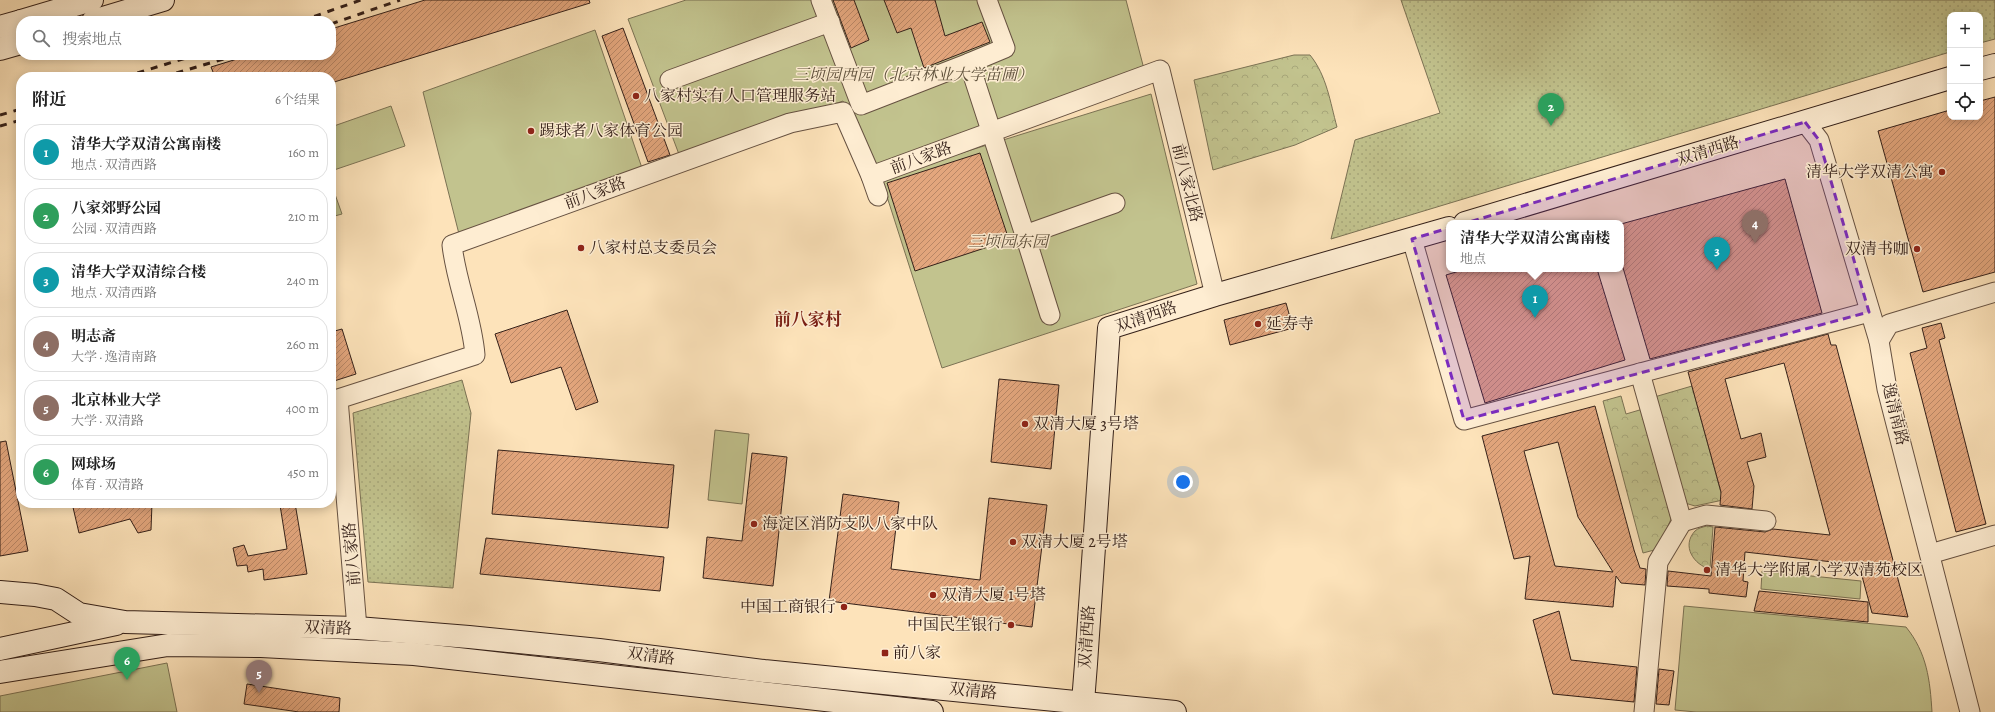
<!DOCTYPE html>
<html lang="zh">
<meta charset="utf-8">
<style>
body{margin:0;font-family:Alegreya,"Noto Serif SC",serif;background:#f6f6f6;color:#222}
.controls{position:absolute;right:12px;top:12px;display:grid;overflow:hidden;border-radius:8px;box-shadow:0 2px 10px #0003}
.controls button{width:36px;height:36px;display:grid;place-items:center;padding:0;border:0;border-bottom:1px solid #e0e0e0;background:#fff;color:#222;font:20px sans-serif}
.you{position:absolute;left:1183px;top:482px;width:14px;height:14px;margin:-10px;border:3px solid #fff;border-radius:50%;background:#1a73e8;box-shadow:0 0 0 6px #1a73e833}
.badge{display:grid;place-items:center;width:26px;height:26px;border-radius:50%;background:#8f2418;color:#fff;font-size:13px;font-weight:700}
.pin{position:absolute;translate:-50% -33px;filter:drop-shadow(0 1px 2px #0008)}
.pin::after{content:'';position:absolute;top:21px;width:14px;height:12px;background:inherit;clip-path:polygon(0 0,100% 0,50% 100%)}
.popup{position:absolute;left:1446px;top:220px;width:178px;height:52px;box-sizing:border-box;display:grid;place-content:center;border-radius:8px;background:#fff;filter:drop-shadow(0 1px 3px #0005);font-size:13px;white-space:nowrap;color:#767676}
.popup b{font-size:15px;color:#222}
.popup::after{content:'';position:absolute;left:50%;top:100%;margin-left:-8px;border:8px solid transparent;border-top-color:#fff}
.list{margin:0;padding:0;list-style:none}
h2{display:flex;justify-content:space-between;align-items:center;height:52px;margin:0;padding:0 16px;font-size:17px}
h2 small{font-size:13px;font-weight:400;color:#767676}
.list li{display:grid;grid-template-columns:26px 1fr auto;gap:12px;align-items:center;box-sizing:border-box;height:56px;margin:0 8px 8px;padding:0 8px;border:1px solid #e0e0e0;border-radius:16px}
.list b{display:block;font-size:15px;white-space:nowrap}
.list p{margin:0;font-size:13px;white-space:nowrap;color:#767676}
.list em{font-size:13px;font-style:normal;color:#767676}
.icon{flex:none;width:22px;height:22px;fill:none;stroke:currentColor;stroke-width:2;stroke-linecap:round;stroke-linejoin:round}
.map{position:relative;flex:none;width:1995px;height:712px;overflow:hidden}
.search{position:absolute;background:#fff;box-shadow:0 2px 10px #0003;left:16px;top:16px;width:320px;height:44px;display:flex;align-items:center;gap:10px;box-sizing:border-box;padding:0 14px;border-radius:16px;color:#767676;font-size:15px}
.panel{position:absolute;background:#fff;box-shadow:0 2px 10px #0003;left:16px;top:72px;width:320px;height:436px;border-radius:16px}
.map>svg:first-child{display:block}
</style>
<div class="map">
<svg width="1995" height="712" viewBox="0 0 1995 712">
<defs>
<pattern id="forest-crowns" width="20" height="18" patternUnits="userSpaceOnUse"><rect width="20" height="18" fill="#c2c38e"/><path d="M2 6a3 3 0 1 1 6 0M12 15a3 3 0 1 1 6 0" fill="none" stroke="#a7a77a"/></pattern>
<pattern id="park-dots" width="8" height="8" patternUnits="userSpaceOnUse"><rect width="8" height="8" fill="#c2c38e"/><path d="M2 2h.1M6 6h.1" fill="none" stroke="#a7a77a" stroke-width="1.8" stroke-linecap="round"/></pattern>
<pattern id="building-hatch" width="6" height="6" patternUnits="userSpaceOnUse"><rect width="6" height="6" fill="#e3a67d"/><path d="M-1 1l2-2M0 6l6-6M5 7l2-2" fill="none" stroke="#b98766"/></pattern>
</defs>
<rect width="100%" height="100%" fill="#fde3ba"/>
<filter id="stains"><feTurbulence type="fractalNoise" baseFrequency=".005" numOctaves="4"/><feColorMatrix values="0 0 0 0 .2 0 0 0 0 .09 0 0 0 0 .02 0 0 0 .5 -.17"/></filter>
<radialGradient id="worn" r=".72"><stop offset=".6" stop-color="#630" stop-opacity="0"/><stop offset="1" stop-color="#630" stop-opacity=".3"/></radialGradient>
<g fill="url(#forest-crowns)" stroke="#7b7254">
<path d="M 1294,55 L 1310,55 C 1327,76 1330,102 1337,127 L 1295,145 L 1213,170 L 1194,80 Z"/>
<polygon points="1692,386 1723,500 1695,506 1685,503 1651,398"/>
<polygon points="1621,396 1626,414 1643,409 1671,519 1658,549 1643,553 1603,401"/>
<path d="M 1707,526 L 1713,527 L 1710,569 C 1694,565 1681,546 1695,531 C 1698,528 1703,527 1707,526 Z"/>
</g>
<g fill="url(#park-dots)" stroke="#7b7254">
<polygon points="1401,0 1995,0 1995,39 1980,43 1980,15 1950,15 1950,52 1331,239 1355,140 1440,113"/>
<polygon points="462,380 471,413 453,588 368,582 353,413"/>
</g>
<g fill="#c2c38e" stroke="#7b7254">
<polygon points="686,0 1126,0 1144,69 872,169 843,101 680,157 628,19"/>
<polygon points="595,30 643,171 459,234 423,92"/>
<polygon points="1151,94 1197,284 942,368 881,178"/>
<polygon points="391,106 405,146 334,170 331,161 331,127"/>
<polygon points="331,183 342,214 331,217"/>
<polygon points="715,430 749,434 742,504 708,500"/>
<polygon points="1762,571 1861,581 1860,599 1761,589"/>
<path d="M 1684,606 L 1906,627 C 1927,653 1930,680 1932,712 L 1696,712 L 1675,710 Z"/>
<polygon points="167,663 177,712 0,712 0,696"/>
</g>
<g fill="url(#building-hatch)" stroke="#342019" fill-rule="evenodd">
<polygon points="425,0 589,0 590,3 331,83 331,77 215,77 211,67 250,55 331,55 331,29"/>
<polygon points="833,0 854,0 869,40 851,48"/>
<polygon points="884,0 935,0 945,36 982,22 990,42 924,68 911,28 897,33"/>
<polygon points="623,28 670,155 648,162 602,36"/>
<polygon points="1995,97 1995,272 1923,292 1878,131 1950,110 1950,117 1980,117 1980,101"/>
<polygon points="980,153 1009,240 915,271 887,183"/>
<polygon points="1785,179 1822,313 1650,359 1621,261 1621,224"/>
<polygon points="1466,269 1597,269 1625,360 1485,403 1446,275"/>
<polygon points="1286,303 1293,328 1230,345 1224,320"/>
<polygon points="567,310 598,402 576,410 561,367 511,383 495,334"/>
<polygon points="1941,323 1945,338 1939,340 1986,524 1956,532 1910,353 1927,348 1922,328"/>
<polygon points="342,329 356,374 331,382 331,332"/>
<polygon points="1828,334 1831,345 1836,345 1908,617 1872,613 1859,565 1745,552 1743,581 1748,582 1746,597 1709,593 1709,589 1667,586 1668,571 1711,576 1715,527 1765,532 1773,529 1830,535 1784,363 1725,379 1741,439 1761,433 1766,457 1747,462 1754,486 1752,509 1720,505 1721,492 1688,372"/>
<polygon points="999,379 1059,385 1051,469 991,462"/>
<path d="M 1595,406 L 1634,550 L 1640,568 L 1646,569 L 1645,585 L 1621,583 L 1616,576 L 1613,607 L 1525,599 L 1530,556 L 1514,559 L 1482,436 ZM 1558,442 L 1578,517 L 1613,572 L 1555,566 L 1524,451 Z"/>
<polygon points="6,441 28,551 0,556 0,442"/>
<polygon points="498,450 674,465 668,528 492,514"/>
<polygon points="752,453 787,457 773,586 703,578 707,537 742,541"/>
<polygon points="843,494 899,502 891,569 980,580 989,498 1047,505 1032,627 829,601"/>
<polygon points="72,503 152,503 151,530 138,533 130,519 79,533"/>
<polygon points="291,503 295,503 307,574 264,580 263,569 248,572 247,565 237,566 233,548 244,545 248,556 287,549 280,505"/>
<polygon points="486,538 664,557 660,591 480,574"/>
<polygon points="1759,591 1868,602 1868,622 1754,611"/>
<polygon points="1559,611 1571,660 1637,667 1634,702 1553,694 1533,620"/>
<polygon points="1659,669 1674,671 1669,705 1656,704"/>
<polygon points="247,684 340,698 339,712 299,712 244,704"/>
</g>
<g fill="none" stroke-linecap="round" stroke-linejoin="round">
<defs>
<g id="street">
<polyline points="821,0 861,105 969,63 1025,235 1115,203"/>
<polyline points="969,63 1005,48 987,0"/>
<polyline points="670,80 830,22"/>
<polyline points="1805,122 1819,140 1879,341 1887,389 1970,712"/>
<polyline points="871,176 878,196"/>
<polyline points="1025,235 1050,315"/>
<polyline points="1412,239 1464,420 1869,312"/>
<polyline points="1879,341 1889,324 1995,292"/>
<polyline points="1640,373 1682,522 1658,562 1644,712"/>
<polyline points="1682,522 1706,515 1766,521"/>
<polyline points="1930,554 1995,535"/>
<path d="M 357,628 L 338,399 L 475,355 C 472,317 456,282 452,245 L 790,123 L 843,112 L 871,176 L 1160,70 L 1215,295"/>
</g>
<g id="secondary">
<polyline points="21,21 92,0"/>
<polyline points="93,21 163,0"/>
<polyline points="0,27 21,21"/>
<polyline points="0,49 21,43"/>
<polyline points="1980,69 1995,65"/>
<polyline points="1465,223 1950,78"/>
<polyline points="0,592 35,595 56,599 79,614 125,622 357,628 469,637 599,650 764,671 1175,712"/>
<polyline points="0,649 116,624"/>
<polyline points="0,672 168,645 261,646 414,654 932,712"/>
<polyline points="1086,712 1083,702 1086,664 1109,328 1215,295 1449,228"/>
</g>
</defs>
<use href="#street" stroke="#665141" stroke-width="21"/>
<use href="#secondary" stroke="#342019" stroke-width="24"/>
<use href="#street" stroke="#feedd2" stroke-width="19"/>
<use href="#secondary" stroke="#feedd2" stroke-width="22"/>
<g stroke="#342019" stroke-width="3" stroke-dasharray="7 7" stroke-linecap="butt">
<polyline points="301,21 361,0"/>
<polyline points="331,24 400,0"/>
<polyline points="124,77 196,55"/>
<polyline points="163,77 237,55"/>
<polyline points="0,115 21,109"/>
<polyline points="0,126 21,120"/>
</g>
</g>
<path fill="#7b2cbf" fill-opacity="0.2" stroke="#7b2cbf" stroke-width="3" stroke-dasharray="8 5" stroke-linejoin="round" d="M 1805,122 L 1819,140 L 1869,312 L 1464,420 L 1412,239 Z"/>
<g fill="#8f2418" stroke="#feedd2" stroke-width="1.5">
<circle cx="636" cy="96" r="4"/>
<circle cx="531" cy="131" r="4"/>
<circle cx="1942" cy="172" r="4"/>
<circle cx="581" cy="248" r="4"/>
<circle cx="1917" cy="249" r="4"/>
<circle cx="1258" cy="324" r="4"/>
<circle cx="1025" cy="424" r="4"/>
<circle cx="754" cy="524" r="4"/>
<circle cx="1013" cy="542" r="4"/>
<circle cx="1707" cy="570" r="4"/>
<circle cx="933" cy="595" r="4"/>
<circle cx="844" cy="607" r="4"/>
<circle cx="1011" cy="625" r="4"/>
<rect x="881" y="649" width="8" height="8" rx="2"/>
</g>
<g text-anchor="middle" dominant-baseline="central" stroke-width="3" stroke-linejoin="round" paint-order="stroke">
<g font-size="16" font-style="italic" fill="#5f513c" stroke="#feedd2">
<text x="913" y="75">三顷园西园（北京林业大学苗圃）</text>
<text x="1008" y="242">三顷园东园</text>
</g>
<g font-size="16" fill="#342019" stroke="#feedd2" text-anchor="start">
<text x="644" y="96">八家村实有人口管理服务站</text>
<text x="539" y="131">踢球者八家体育公园</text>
<text x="1934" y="172" text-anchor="end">清华大学双清公寓</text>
<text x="589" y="248">八家村总支委员会</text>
<text x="1909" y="249" text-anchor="end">双清书咖</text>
<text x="1266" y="324">延寿寺</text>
<text x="1033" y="424">双清大厦 3号塔</text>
<text x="762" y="524">海淀区消防支队八家中队</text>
<text x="1021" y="542">双清大厦 2号塔</text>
<text x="1715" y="570">清华大学附属小学双清苑校区</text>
<text x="941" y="595">双清大厦 1号塔</text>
<text x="836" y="607" text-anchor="end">中国工商银行</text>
<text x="1003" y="625" text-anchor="end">中国民生银行</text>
<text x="893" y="653">前八家</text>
</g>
<g font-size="16" fill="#342019" stroke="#feedd2">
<text transform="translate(1708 151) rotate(-17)">双清西路</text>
<text transform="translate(921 158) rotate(-20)">前八家路</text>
<text transform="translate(1187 183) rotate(76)">前八家北路</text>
<text transform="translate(595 193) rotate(-20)">前八家路</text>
<text transform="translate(1146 317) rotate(-19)">双清西路</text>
<text transform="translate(1895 414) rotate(76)">逸清南路</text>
<text transform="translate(352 554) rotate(-95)">前八家路</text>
<text transform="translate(328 628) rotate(2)">双清路</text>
<text transform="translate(1087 637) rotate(-86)">双清西路</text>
<text transform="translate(651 656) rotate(7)">双清路</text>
<text transform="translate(973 691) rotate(6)">双清路</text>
</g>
<g font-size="17" font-weight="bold" fill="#7a1f14" stroke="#feedd2">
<text x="808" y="319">前八家村</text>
</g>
</g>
<rect width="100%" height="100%" filter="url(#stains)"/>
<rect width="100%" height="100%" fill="url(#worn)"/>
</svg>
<div class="controls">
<button>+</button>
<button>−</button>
<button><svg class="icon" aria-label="locate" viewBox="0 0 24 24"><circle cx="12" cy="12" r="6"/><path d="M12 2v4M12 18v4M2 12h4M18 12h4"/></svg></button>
</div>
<div class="you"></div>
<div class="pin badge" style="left:1535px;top:318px;background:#0f9aa8">1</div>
<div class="popup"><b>清华大学双清公寓南楼</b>地点</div>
<div class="pin badge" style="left:1551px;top:126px;background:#2e9e5b">2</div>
<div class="pin badge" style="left:1717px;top:270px;background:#0f9aa8">3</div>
<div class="pin badge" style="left:1755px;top:243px;background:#8d6e63">4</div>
<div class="pin badge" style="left:259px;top:693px;background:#8d6e63">5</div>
<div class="pin badge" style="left:127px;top:680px;background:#2e9e5b">6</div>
<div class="search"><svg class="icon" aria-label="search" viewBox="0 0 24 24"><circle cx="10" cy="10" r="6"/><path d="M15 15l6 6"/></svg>搜索地点</div>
<section class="panel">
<h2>附近<small>6个结果</small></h2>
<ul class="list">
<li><span class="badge" style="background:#0f9aa8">1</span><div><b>清华大学双清公寓南楼</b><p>地点 · 双清西路</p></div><em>160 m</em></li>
<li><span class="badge" style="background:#2e9e5b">2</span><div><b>八家郊野公园</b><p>公园 · 双清西路</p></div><em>210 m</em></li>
<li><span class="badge" style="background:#0f9aa8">3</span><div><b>清华大学双清综合楼</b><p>地点 · 双清西路</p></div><em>240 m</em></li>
<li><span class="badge" style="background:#8d6e63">4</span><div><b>明志斋</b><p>大学 · 逸清南路</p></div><em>260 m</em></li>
<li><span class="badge" style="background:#8d6e63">5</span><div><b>北京林业大学</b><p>大学 · 双清路</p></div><em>400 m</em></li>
<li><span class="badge" style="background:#2e9e5b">6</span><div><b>网球场</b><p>体育 · 双清路</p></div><em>450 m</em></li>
</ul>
</section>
</div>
